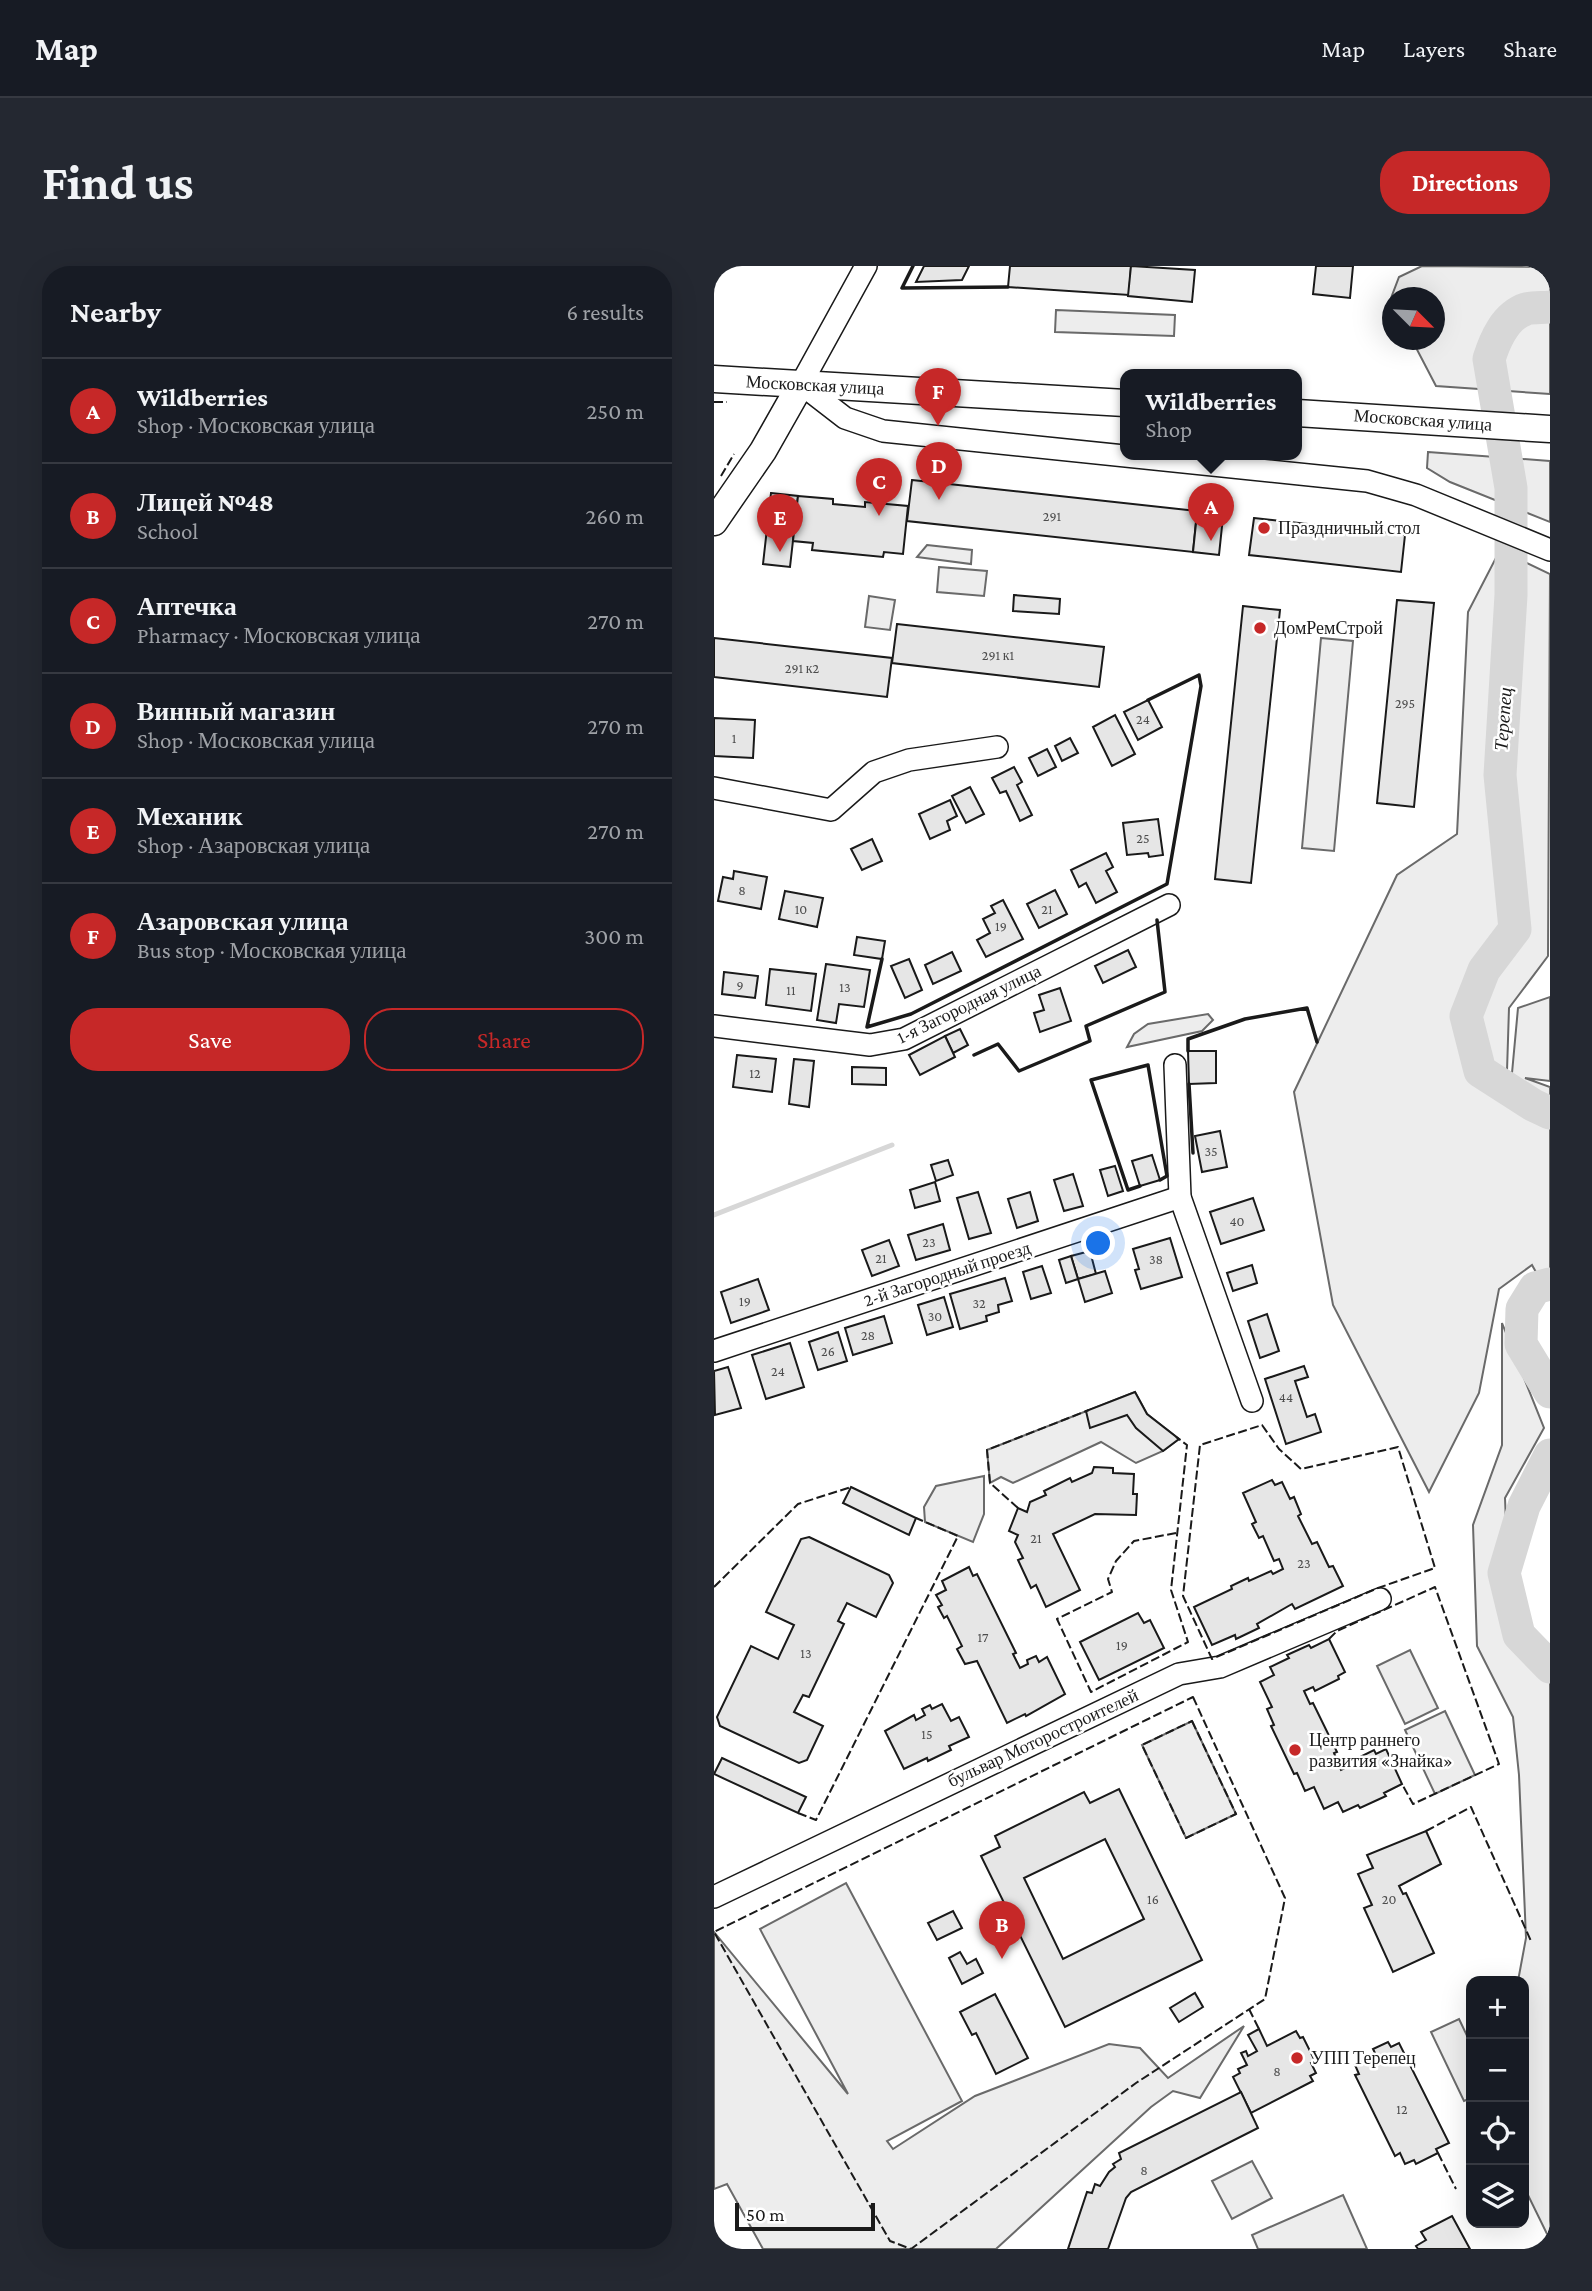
<!DOCTYPE html>
<meta charset="utf-8">
<style>
body{margin:0;font-family:"Crimson Pro",serif;background:#242831;color:#f1f3f6}
.controls{position:absolute;right:21px;bottom:21px;display:grid;overflow:hidden;border-radius:14px;box-shadow:0 7px 28px #0002}
.controls button{width:63px;height:63px;display:grid;place-items:center;padding:0;border:0;border-bottom:2px solid #363941;background:#171b24;color:#f1f3f6;font:35px sans-serif}
.compass{position:absolute;left:668px;top:21px;width:63px;height:63px;border-radius:50%;background:#171b24;box-shadow:0 7px 28px #0002;rotate:114deg}
.scale{position:absolute;left:21px;bottom:18px;width:140px;box-sizing:border-box;padding-left:7px;border:4px solid #1a1a1a;border-top:0;font-size:19px;line-height:24px;white-space:nowrap;color:#1a1a1a;-webkit-text-stroke:5px #fff;paint-order:stroke}
.you{position:absolute;left:385px;top:978px;width:24px;height:24px;margin:-18px;border:5px solid #fff;border-radius:50%;background:#1a73e8;box-shadow:0 0 0 10px #1a73e833}
.badge{display:grid;place-items:center;width:46px;height:46px;border-radius:50%;background:#c62828;color:#fff;font-size:23px;font-weight:700}
.pin{position:absolute;translate:-50% -58px;filter:drop-shadow(0 2px 4px #0008)}
.pin::after{content:'';position:absolute;top:37px;width:24px;height:21px;background:inherit;clip-path:polygon(0 0,100% 0,50% 100%)}
.popup{position:absolute;left:406px;top:103px;width:182px;height:91px;box-sizing:border-box;display:grid;place-content:center;border-radius:14px;background:#171b24;filter:drop-shadow(0 2px 5px #0005);font-size:23px;white-space:nowrap;color:#9ea1a6}
.popup b{font-size:26px;color:#f1f3f6}
.popup::after{content:'';position:absolute;left:50%;top:100%;margin-left:-14px;border:14px solid transparent;border-top-color:#171b24}
.list{margin:0;padding:0;list-style:none}
h2{display:flex;justify-content:space-between;align-items:center;height:91px;margin:0;padding:0 28px;font-size:30px}
h2 small{font-size:23px;font-weight:400;color:#9ea1a6}
.list li{display:grid;grid-template-columns:46px 1fr auto;gap:21px;align-items:center;box-sizing:border-box;height:105px;padding:0 28px;border-top:2px solid #363941}
.list b{display:block;font-size:26px;white-space:nowrap}
.list p{margin:0;font-size:23px;white-space:nowrap;color:#9ea1a6}
.list em{font-size:23px;font-style:normal;color:#9ea1a6}
.actions{display:flex;gap:14px;padding:21px 28px}
.actions a{flex:1;padding:16px 0;border:2px solid #c62828;border-radius:28px;text-align:center;font-size:24px;color:#c62828}
.actions .main{background:#c62828;color:#fff}
.icon{flex:none;width:38px;height:38px;fill:none;stroke:currentColor;stroke-width:2;stroke-linecap:round;stroke-linejoin:round}
.map{position:relative;flex:none;width:836px;height:1983px;overflow:hidden;border-radius:28px}
header{display:flex;align-items:center;gap:42px;box-sizing:border-box;height:98px;padding:0 35px;background:#171b24;border-bottom:2px solid #363941}
header strong{font-size:33px}
nav{display:flex;gap:38px;margin-inline-start:auto;font-size:24px}
.intro{display:flex;align-items:center;justify-content:space-between;box-sizing:border-box;height:168px;padding:0 42px}
h1{margin:0;font-size:49px}
.button{padding:18px 32px;border-radius:28px;background:#c62828;color:#fff;font-size:24px;font-weight:700}
main{display:flex;gap:42px;padding:0 42px}
aside{flex:1;background:#171b24;border-radius:28px;box-shadow:0 7px 28px #0002}
.map>svg:first-child{display:block}
</style>
<header>
<strong>Map</strong>
<nav><a>Map</a><a>Layers</a><a>Share</a></nav>
</header>
<div class="intro"><h1>Find us</h1><a class="button">Directions</a></div>
<main>
<aside>
<h2>Nearby<small>6 results</small></h2>
<ul class="list">
<li><span class="badge">A</span><div><b>Wildberries</b><p>Shop · Московская улица</p></div><em>250 m</em></li>
<li><span class="badge">B</span><div><b>Лицей №48</b><p>School</p></div><em>260 m</em></li>
<li><span class="badge">C</span><div><b>Аптечка</b><p>Pharmacy · Московская улица</p></div><em>270 m</em></li>
<li><span class="badge">D</span><div><b>Винный магазин</b><p>Shop · Московская улица</p></div><em>270 m</em></li>
<li><span class="badge">E</span><div><b>Механик</b><p>Shop · Азаровская улица</p></div><em>270 m</em></li>
<li><span class="badge">F</span><div><b>Азаровская улица</b><p>Bus stop · Московская улица</p></div><em>300 m</em></li>
</ul>
<div class="actions"><a class="main">Save</a><a>Share</a></div>
</aside>
<div class="map">
<svg width="836" height="1983" viewBox="0 0 836 1983">
<rect width="100%" height="100%" fill="#fff"/>
<g fill="#ededed" stroke="#6a6a6a" stroke-width="2">
<polygon points="708,0 836,1 836,128 722,120 698,74 720,74 720,32 678,32 678,54 671,48 685,11"/>
<polygon points="342,44 461,49 460,70 341,66"/>
<polygon points="714,186 836,195 836,256 736,216 713,202"/>
<polygon points="213,279 258,284 257,298 203,291"/>
<polygon points="786,284 836,308 834,690 795,742 793,805 798,807 804,742 836,731 836,815 811,812 836,821 836,1031 818,999 785,1023 765,1127 715,1226 619,1039 580,826 683,609 743,568 754,346"/>
<polygon points="225,301 273,305 270,330 223,326"/>
<polygon points="155,330 181,334 176,364 151,361"/>
<polygon points="607,372 639,375 620,585 588,582"/>
<polygon points="494,748 499,754 488,765 413,781 420,768 434,758"/>
<polygon points="788,1057 830,1162 791,1232 795,1333 836,1384 836,1974 810,1921 810,1715 804,1715 812,1672 805,1509 799,1451 763,1380 759,1259 788,1179"/>
<polygon points="421,1126 433,1148 465,1173 449,1185 422,1197 387,1176 299,1217 287,1211 276,1217 273,1184"/>
<polygon points="270,1210 270,1248 259,1276 211,1256 210,1241 222,1220"/>
<polygon points="696,1384 724,1442 691,1458 663,1400"/>
<polygon points="731,1445 761,1509 721,1528 691,1464"/>
<polygon points="478,1455 522,1548 472,1572 428,1479"/>
<polygon points="132,1617 248,1835 173,1875 179,1883 261,1830 395,1778 426,1782 454,1812 530,1760 486,1832 459,1825 437,1841 282,1983 49,1983 13,1918 0,1923 0,1666 134,1828 46,1663"/>
<polygon points="745,1753 757,1778 757,1832 750,1835 717,1766"/>
<polygon points="538,1895 558,1932 518,1953 498,1915"/>
<polygon points="629,1929 653,1983 544,1983 538,1969"/>
</g>
<g fill="none" stroke-linecap="round" stroke-linejoin="round">
<polyline stroke="#d7d7d7" stroke-width="5" points="0,949 178,879"/>
<g stroke="#d7d7d7" stroke-width="33">
<path d="M 836,41 C 829,42 820,41 812,43 C 791,50 781,74 775,93 L 797,222 L 797,329 L 786,509 L 801,663 L 770,704 L 752,750 L 766,805 L 819,839 L 836,847"/>
<polyline points="836,1018 821,1022 808,1043 807,1078 836,1126"/>
<polyline points="836,1189 810,1240 790,1307 805,1369 836,1401"/>
</g>
</g>
<g fill="#e6e6e6" stroke="#1a1a1a" stroke-width="2" fill-rule="evenodd">
<polygon points="210,0 255,0 248,14 202,16"/>
<polygon points="296,0 417,0 415,29 294,21"/>
<polygon points="417,0 481,4 478,36 414,30"/>
<polygon points="602,0 639,0 636,32 599,28"/>
<polygon points="198,214 483,245 479,286 193,255"/>
<polygon points="57,227 84,230 76,301 49,298"/>
<polygon points="84,230 119,233 119,238 151,241 151,236 194,240 189,288 170,286 169,291 98,284 99,277 79,275"/>
<polygon points="484,238 510,241 505,289 479,286"/>
<polygon points="540,252 691,269 687,306 535,289"/>
<polygon points="300,329 346,333 345,348 299,345"/>
<polygon points="683,334 720,337 700,541 663,537"/>
<polygon points="529,340 566,344 537,617 501,613"/>
<polygon points="183,358 390,381 385,421 178,397"/>
<polygon points="0,372 178,392 173,431 0,411"/>
<polygon points="434,434 448,461 424,474 410,446"/>
<polygon points="401,449 421,488 398,500 379,461"/>
<polygon points="0,452 41,454 39,492 0,490"/>
<polygon points="356,472 364,487 348,495 341,480"/>
<polygon points="333,483 342,501 324,510 315,492"/>
<polygon points="300,501 308,516 303,519 318,549 306,555 292,525 286,527 278,512"/>
<polygon points="256,521 270,548 252,557 238,530"/>
<polygon points="236,534 243,550 233,555 236,564 216,573 205,548"/>
<polygon points="444,553 449,589 435,591 434,587 413,589 409,557"/>
<polygon points="158,573 168,595 148,604 137,583"/>
<polygon points="392,587 399,601 392,605 403,626 382,637 372,617 365,621 357,604"/>
<polygon points="20,605 53,611 47,643 4,635 9,611 19,613"/>
<polygon points="341,624 353,648 325,662 313,638"/>
<polygon points="71,625 109,632 103,661 65,653"/>
<polygon points="289,634 309,673 272,691 263,674 276,667 269,653 281,647 277,640"/>
<polygon points="143,671 171,675 168,693 140,689"/>
<polygon points="414,684 422,701 389,717 381,700"/>
<polygon points="238,686 247,705 219,718 211,699"/>
<polygon points="195,693 208,724 191,732 177,700"/>
<polygon points="112,698 156,704 150,741 125,738 122,757 103,754"/>
<polygon points="56,703 102,708 97,745 52,739"/>
<polygon points="10,706 44,710 41,732 8,728"/>
<polygon points="346,722 357,755 326,766 320,747 330,744 325,729"/>
<polygon points="246,763 254,779 239,787 231,770"/>
<polygon points="231,770 241,791 206,809 195,789"/>
<polygon points="474,785 502,785 502,817 475,818"/>
<polygon points="23,789 62,793 58,826 19,821"/>
<polygon points="80,793 100,795 95,841 75,838"/>
<polygon points="138,801 172,802 172,819 138,818"/>
<polygon points="506,865 513,901 488,906 481,870"/>
<polygon points="438,889 446,914 426,920 418,895"/>
<polygon points="234,894 239,909 222,915 217,899"/>
<polygon points="401,900 409,925 394,930 386,904"/>
<polygon points="359,908 369,940 350,945 340,914"/>
<polygon points="221,916 226,935 201,942 196,924"/>
<polygon points="264,926 277,967 255,973 243,932"/>
<polygon points="316,926 324,955 303,962 294,933"/>
<polygon points="539,932 550,964 507,978 496,946"/>
<polygon points="229,958 236,984 202,994 194,969"/>
<polygon points="456,972 468,1011 427,1023 421,1004 425,1003 419,983"/>
<polygon points="175,974 185,1000 158,1010 148,984"/>
<polygon points="376,985 382,1008 364,1013 357,990"/>
<polygon points="357,990 364,1013 352,1017 345,994"/>
<polygon points="538,999 543,1017 519,1025 513,1007"/>
<polygon points="328,1000 337,1027 317,1033 309,1006"/>
<polygon points="391,1005 398,1027 371,1036 364,1013"/>
<polygon points="291,1012 298,1035 284,1039 285,1046 272,1050 273,1055 246,1063 236,1028"/>
<polygon points="44,1013 55,1044 17,1057 7,1026"/>
<polygon points="230,1031 239,1061 213,1069 204,1039"/>
<polygon points="553,1048 565,1085 546,1092 534,1055"/>
<polygon points="170,1050 178,1077 139,1089 131,1062"/>
<polygon points="124,1066 133,1095 104,1104 95,1076"/>
<polygon points="76,1077 90,1121 52,1133 38,1089"/>
<polygon points="590,1100 594,1111 581,1115 593,1151 601,1148 607,1166 572,1178 551,1113"/>
<polygon points="14,1101 27,1142 1,1149 0,1105"/>
<polygon points="421,1126 433,1148 465,1173 449,1185 422,1162 413,1149 376,1162 372,1145"/>
<polygon points="380,1201 399,1202 399,1207 420,1208 419,1228 423,1228 422,1249 381,1248 339,1268 366,1324 332,1341 322,1319 317,1322 304,1294 309,1292 301,1276 304,1269 295,1265 304,1242 313,1246 316,1236 332,1229 330,1225 356,1212 358,1216 378,1207"/>
<polygon points="558,1214 561,1219 568,1216 576,1233 580,1231 587,1248 584,1250 598,1278 603,1276 615,1301 619,1300 629,1320 581,1343 578,1338 543,1358 545,1362 522,1373 521,1369 498,1379 480,1341 518,1323 517,1320 534,1312 535,1315 557,1305 559,1308 569,1303 565,1293 560,1295 549,1270 545,1272 538,1258 542,1256 529,1227"/>
<polygon points="137,1221 202,1252 195,1269 129,1237"/>
<polygon points="95,1271 175,1309 179,1317 162,1351 133,1337 124,1355 130,1358 95,1431 89,1429 80,1446 109,1460 93,1494 85,1497 6,1460 3,1451 37,1380 64,1393 80,1359 52,1346 87,1273"/>
<polygon points="255,1301 259,1310 263,1308 302,1387 299,1388 306,1402 314,1398 313,1394 322,1390 325,1396 333,1391 351,1428 312,1450 311,1448 293,1457 263,1395 251,1398 243,1383 248,1380 233,1350 230,1352 224,1341 228,1339 222,1329 232,1324 228,1315"/>
<polygon points="424,1347 430,1357 436,1354 450,1382 385,1414 366,1376"/>
<polygon points="615,1373 631,1406 624,1410 625,1413 601,1425 599,1421 590,1425 596,1438 599,1437 623,1486 620,1487 627,1504 642,1497 640,1494 660,1484 662,1488 672,1483 688,1518 670,1527 672,1530 646,1542 644,1539 629,1546 624,1536 610,1543 600,1521 591,1525 583,1507 580,1508 557,1460 560,1459 553,1443 558,1441 546,1416 560,1409 556,1401 575,1392 573,1389 595,1379 597,1382"/>
<polygon points="228,1438 237,1455 245,1451 255,1471 235,1480 237,1484 214,1495 213,1492 190,1503 171,1465 200,1449 202,1454 211,1449 208,1443 216,1439 218,1443"/>
<polygon points="8,1492 92,1531 84,1547 0,1508"/>
<path d="M 405,1523 L 488,1694 L 351,1761 L 267,1590 L 286,1581 L 281,1570 L 370,1526 L 376,1537 ZM 391,1573 L 430,1653 L 349,1693 L 310,1612 Z"/>
<polygon points="712,1565 727,1598 685,1620 689,1628 692,1627 720,1687 679,1706 650,1642 658,1639 644,1608 659,1602 653,1589"/>
<polygon points="239,1645 248,1662 223,1674 214,1657"/>
<polygon points="246,1686 253,1698 262,1693 269,1707 248,1718 235,1692"/>
<polygon points="481,1727 489,1741 465,1756 456,1742"/>
<polygon points="281,1728 314,1792 282,1808 262,1767 258,1769 246,1746"/>
<polygon points="545,1763 553,1780 582,1765 586,1772 589,1771 601,1795 597,1797 602,1807 596,1810 599,1815 537,1847 519,1811 526,1807 524,1803 533,1799 527,1787 532,1785 534,1790 543,1785 534,1769"/>
<polygon points="674,1776 677,1781 685,1777 735,1877 722,1883 724,1887 702,1898 700,1894 691,1898 686,1887 681,1890 641,1809 645,1808 641,1799 662,1789 659,1783"/>
<polygon points="527,1826 544,1862 417,1926 412,1932 394,1983 354,1983 373,1926 378,1927 381,1918 386,1920 395,1906 401,1901 399,1898 407,1893 405,1887"/>
<polygon points="738,1950 756,1983 704,1983 702,1980 712,1974 707,1966"/>
</g>
<g fill="none" stroke-linecap="round" stroke-linejoin="round">
<defs>
<g id="minor">
<polyline points="152,0 87,118 131,152 169,165 653,215 702,229 836,284"/>
<polyline points="0,522 117,544 160,506 195,494 283,481"/>
<polyline points="0,760 156,779 190,773 455,639"/>
<polyline points="461,799 466,931 538,1135"/>
<polyline points="0,1085 466,931"/>
<polyline points="0,1631 465,1408 506,1401 666,1333"/>
</g>
<g id="major">
<polyline points="0,113 411,137"/>
<polyline points="583,147 836,163"/>
<polyline points="0,256 49,185 87,118"/>
</g>
</defs>
<use href="#minor" stroke="#1a1a1a" stroke-width="24"/>
<use href="#major" stroke="#1a1a1a" stroke-width="29"/>
<use href="#minor" stroke="#fff" stroke-width="21"/>
<use href="#major" stroke="#fff" stroke-width="26"/>
<g stroke="#1a1a1a" stroke-width="2" stroke-dasharray="9 3.5" stroke-linecap="butt">
<polyline points="0,136 13,136"/>
<polyline points="7,210 20,188"/>
<polygon points="548,1159 565,1183 587,1203 684,1181 721,1302 664,1322 498,1393 469,1330 486,1179"/>
<polyline points="304,1242 276,1217 273,1184 375,1144"/>
<polyline points="462,1267 420,1275 402,1295 394,1313 398,1326 343,1353 377,1426 474,1376 457,1324 473,1179 462,1171"/>
<polyline points="0,1321 84,1238 137,1221"/>
<polyline points="615,1373 623,1365 721,1321 785,1498 699,1538 688,1518"/>
<polygon points="479,1431 571,1632 551,1733 422,1817 197,1983 176,1975 0,1666"/>
<polygon points="478,1455 522,1548 472,1572 428,1479"/>
<polyline points="84,1547 102,1554 244,1270 202,1252"/>
<polyline points="712,1565 757,1541 817,1675"/>
<polyline points="535,1743 545,1763"/>
<polyline points="724,1887 742,1923"/>
</g>
<g stroke="#1a1a1a" stroke-width="3.5">
<polyline points="199,0 188,22 294,21"/>
<polyline points="168,693 153,761 197,748 453,618 487,420 485,409 434,434"/>
<polyline points="474,785 474,773 531,753 593,742 603,776"/>
<polyline points="260,789 284,778 305,805 376,775 372,760 451,726 443,654"/>
<polyline points="475,818 479,887"/>
<polyline points="426,920 414,924 377,814 434,799 453,910 446,914"/>
</g>
</g>
<g fill="#c62828" stroke="#fff" stroke-width="2.5">
<circle cx="550" cy="262" r="7"/>
<circle cx="546" cy="362" r="7"/>
<circle cx="581" cy="1484" r="7"/>
<circle cx="583" cy="1792" r="7"/>
</g>
<g text-anchor="middle" dominant-baseline="central" stroke-width="5" stroke-linejoin="round" paint-order="stroke">
<g font-size="14" fill="#4d4d4d">
<text x="338" y="250">291</text>
<text x="284" y="389">291 к1</text>
<text x="88" y="402">291 к2</text>
<text x="691" y="437">295</text>
<text x="429" y="453">24</text>
<text x="20" y="472">1</text>
<text x="429" y="572">25</text>
<text x="28" y="624">8</text>
<text x="87" y="643">10</text>
<text x="333" y="643">21</text>
<text x="287" y="660">19</text>
<text x="26" y="719">9</text>
<text x="131" y="721">13</text>
<text x="77" y="724">11</text>
<text x="41" y="807">12</text>
<text x="497" y="885">35</text>
<text x="523" y="955">40</text>
<text x="215" y="976">23</text>
<text x="167" y="992">21</text>
<text x="442" y="993">38</text>
<text x="31" y="1035">19</text>
<text x="265" y="1037">32</text>
<text x="221" y="1050">30</text>
<text x="154" y="1069">28</text>
<text x="114" y="1085">26</text>
<text x="64" y="1105">24</text>
<text x="572" y="1131">44</text>
<text x="322" y="1272">21</text>
<text x="590" y="1297">23</text>
<text x="269" y="1371">17</text>
<text x="408" y="1379">19</text>
<text x="92" y="1387">13</text>
<text x="213" y="1468">15</text>
<text x="439" y="1633">16</text>
<text x="675" y="1633">20</text>
<text x="563" y="1805">8</text>
<text x="688" y="1843">12</text>
<text x="430" y="1904">8</text>
</g>
<g font-size="18" fill="#1a1a1a" stroke="#fff">
<text transform="translate(101 119) rotate(3)">Московская улица</text>
<text transform="translate(709 154) rotate(4)">Московская улица</text>
<text transform="translate(255 738) rotate(-26)">1-я Загородная улица</text>
<text transform="translate(233 1008) rotate(-18)">2-й Загородный проезд</text>
<text transform="translate(329 1472) rotate(-25)">бульвар Моторостроителей</text>
</g>
<g font-size="18" fill="#1a1a1a" stroke="#fff" text-anchor="start">
<text x="564" y="262">Праздничный стол</text>
<text x="560" y="362">ДомРемСтрой</text>
<text x="595" y="1474">Центр раннего<tspan x="595" dy="21">развития «Знайка»</tspan></text>
<text x="597" y="1792">УПП Терепец</text>
</g>
<g font-size="19" font-style="italic" fill="#1a1a1a" stroke="#fff">
<text transform="translate(789 453) rotate(-86)">Терепец</text>
</g>
</g>
</svg>
<div class="controls">
<button>+</button>
<button>−</button>
<button><svg class="icon" aria-label="locate" viewBox="0 0 24 24"><circle cx="12" cy="12" r="6"/><path d="M12 2v4M12 18v4M2 12h4M18 12h4"/></svg></button>
<button><svg class="icon" aria-label="layers" viewBox="0 0 24 24"><path d="M12 4l9 5-9 5-9-5zM3 14l9 5 9-5"/></svg></button>
</div>
<svg class="compass" viewBox="-18 -18 36 36"><path d="M0-13l5 13h-10z" fill="#e53935"/><path d="M0 13l5-13h-10z" fill="#9ea1a6"/></svg>
<div class="scale">50 m</div>
<div class="you"></div>
<div class="pin badge" style="left:497px;top:275px">A</div>
<div class="popup"><b>Wildberries</b>Shop</div>
<div class="pin badge" style="left:288px;top:1693px">B</div>
<div class="pin badge" style="left:165px;top:250px">C</div>
<div class="pin badge" style="left:225px;top:234px">D</div>
<div class="pin badge" style="left:66px;top:286px">E</div>
<div class="pin badge" style="left:224px;top:160px">F</div>
</div>
</main>
